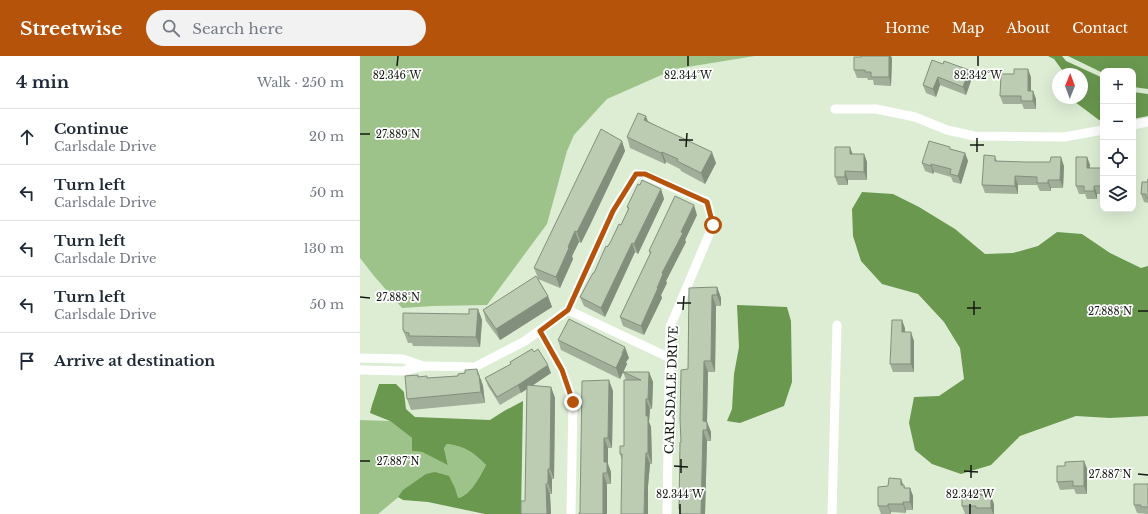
<!DOCTYPE html>
<meta charset="utf-8">
<style>
body{margin:0;font-family:"Libre Baskerville",serif;background:#f2f2f3;color:#1f2937}
.controls{position:absolute;right:12px;top:12px;display:grid;overflow:hidden;border-radius:8px;box-shadow:0 4px 16px #0002}
.controls button{width:36px;height:36px;display:grid;place-items:center;padding:0;border:0;border-bottom:1px solid #e0e1e3;background:#fff;color:#1f2937;font:20px sans-serif}
.compass{position:absolute;left:692px;top:12px;width:36px;height:36px;border-radius:50%;background:#fff;box-shadow:0 4px 16px #0002;rotate:1deg}
.stop{position:absolute;width:12px;height:12px;margin:-9px;border:3px solid #b45309;border-radius:50%;background:#fff}
.stop.end{background:#b45309;border-color:#fff;box-shadow:0 1px 4px #0008}
.list{margin:0;padding:0;list-style:none}
h2{display:flex;justify-content:space-between;align-items:center;height:52px;margin:0;padding:0 16px;font-size:17px}
h2 small{font-size:13px;font-weight:400;color:#747a83}
.list li{display:grid;grid-template-columns:26px 1fr auto;gap:12px;align-items:center;box-sizing:border-box;height:56px;padding:0 16px;border-top:1px solid #e0e1e3}
.list b{display:block;font-size:15px;white-space:nowrap}
.list p{margin:0;font-size:13px;white-space:nowrap;color:#747a83}
.list em{font-size:13px;font-style:normal;color:#747a83}
.icon{flex:none;width:22px;height:22px;fill:none;stroke:currentColor;stroke-width:2;stroke-linecap:round;stroke-linejoin:round}
.map{position:relative;flex:none;width:788px;height:458px;overflow:hidden}
header{display:flex;align-items:center;gap:24px;box-sizing:border-box;height:56px;padding:0 20px;background:#b45309;color:#fff}
header strong{font-size:19px}
nav{display:flex;gap:22px;margin-inline-start:auto;font-size:14px}
.search{width:280px;height:36px;background:#f2f2f3;display:flex;align-items:center;gap:10px;box-sizing:border-box;padding:0 14px;border-radius:22px;color:#747a83;font-size:15px}
main{display:flex}
aside{flex:1;background:#fff}
.map>svg:first-child{display:block}
</style>
<header>
<strong>Streetwise</strong>
<div class="search"><svg class="icon" aria-label="search" viewBox="0 0 24 24"><circle cx="10" cy="10" r="6"/><path d="M15 15l6 6"/></svg>Search here</div>
<nav><a>Home</a><a>Map</a><a>About</a><a>Contact</a></nav>
</header>
<main>
<aside>
<h2>4 min<small>Walk · 250 m</small></h2>
<ul class="list">
<li><svg class="icon" aria-label="ahead" viewBox="0 0 24 24"><path d="M12 20V5M6 11l6-6 6 6"/></svg><div><b>Continue</b><p>Carlsdale Drive</p></div><em>20 m</em></li>
<li><svg class="icon" aria-label="left" viewBox="0 0 24 24"><path d="M17 20v-9H6M10 6l-5 5 5 5"/></svg><div><b>Turn left</b><p>Carlsdale Drive</p></div><em>50 m</em></li>
<li><svg class="icon" aria-label="left" viewBox="0 0 24 24"><path d="M17 20v-9H6M10 6l-5 5 5 5"/></svg><div><b>Turn left</b><p>Carlsdale Drive</p></div><em>130 m</em></li>
<li><svg class="icon" aria-label="left" viewBox="0 0 24 24"><path d="M17 20v-9H6M10 6l-5 5 5 5"/></svg><div><b>Turn left</b><p>Carlsdale Drive</p></div><em>50 m</em></li>
<li><svg class="icon" aria-label="arrive" viewBox="0 0 24 24"><path d="M6 21V4h12l-3 4 3 4H6"/></svg><div><b>Arrive at destination</b></div></li>
</ul>
</aside>
<div class="map">
<svg width="788" height="458" viewBox="0 0 788 458">
<rect width="100%" height="100%" fill="#ddedd4"/>
<g fill="#9ec38a">
<polygon points="0,0 395,0 315,13 247,43 214,79 207,95 187,168 127,249 73,250 42,252 14,220 0,202"/>
<path d="M 0,364 L 30,365 L 52,382 L 52,395 L 62,396 L 88,408 L 84,392 L 87,388 C 105,390 114,397 126,409 C 119,421 112,438 98,442 L 41,439 L 18,458 L 0,458 Z"/>
</g>
<g fill="#6a984f">
<polygon points="688,0 702,0 706,5 743,22 743,65 739,64 715,46 714,42 722,42 722,18 705,18 694,3"/>
<polygon points="708,0 788,0 788,33 773,31 773,15 743,15 743,17"/>
<polygon points="773,36 788,38 788,60 773,63"/>
<polygon points="502,136 533,138 559,151 595,173 625,198 653,197 678,190 697,176 722,178 750,197 781,212 788,210 788,360 750,362 716,360 660,380 631,409 601,418 572,408 555,394 549,367 554,341 579,340 604,323 600,292 584,266 558,238 522,228 501,205 493,180 492,153"/>
<polygon points="377,249 427,251 431,265 432,326 424,350 380,367 367,365 372,353 374,318 379,291"/>
<path d="M 19,328 L 36,328 L 44,336 L 46,353 L 55,361 L 130,364 L 144,355 L 163,345 L 161,458 L 125,458 L 68,446 L 43,444 L 38,441 L 43,434 L 66,418 L 75,416 L 89,420 L 95,432 L 98,442 C 111,439 120,420 126,409 C 114,397 105,390 87,388 L 84,392 L 88,409 L 62,396 L 52,395 L 52,382 L 30,365 L 10,357 L 12,349 Z"/>
</g>
<g fill="none" stroke-linecap="round" stroke-linejoin="round">
<g stroke="#fff" stroke-width="9">
<polyline points="475,53 516,53 555,61 587,74 614,80 704,81 743,74"/>
<polyline points="773,69 788,66"/>
<polyline points="208,254 310,302"/>
<polyline points="180,275 202,314 213,346 211,458"/>
<polyline points="0,302 43,303 63,310"/>
<polyline points="0,314 42,315 64,310 115,311 165,285 208,254 253,155 276,118 285,119 347,146 353,169 310,271 307,458"/>
<polyline points="472,458 477,269"/>
</g>
</g>
<g fill="#a1af9a">
<polygon points="532,2 531,30 514,29 513,24 508,24 507,22 497,22 494,14"/>
<polygon points="572,4 612,22 606,39 580,29 576,41 566,37 563,29"/>
<polygon points="671,21 671,35 673,35 676,43 676,53 664,53 662,48 643,48 640,40"/>
<polygon points="288,65 356,107 345,128 321,115 320,113 306,106 305,108 270,92 267,81"/>
<polygon points="262,85 265,95 230,169 221,187 219,186 212,200 213,203 200,232 178,223 188,240 192,251 140,284 126,265 123,254 178,222 174,212"/>
<polygon points="591,93 605,97 608,105 601,128 593,126 591,121 574,116 573,118 565,115 562,107"/>
<polygon points="493,98 504,98 507,106 507,124 488,124 488,129 478,129 475,121"/>
<polygon points="635,100 637,105 704,110 703,132 691,132 691,135 680,135 677,129 658,129 658,138 625,137 622,129"/>
<polygon points="727,101 730,109 730,112 743,112 743,138 737,138 737,143 727,143 725,138 719,138 716,130"/>
<polygon points="788,123 788,147 784,146 781,138 788,126"/>
<polygon points="301,133 304,143 278,198 275,196 245,261 224,250 220,241 234,217 247,191 261,169 268,154 267,151"/>
<polygon points="337,159 325,184 326,186 306,225 307,227 301,239 302,242 284,279 263,270 260,261 290,198 289,195"/>
<polygon points="357,231 361,242 361,250 356,250 355,316 348,316 347,366 351,376 351,385 347,385 345,458 320,458 319,453 321,386 328,313 329,232"/>
<polygon points="118,253 122,264 120,291 53,290 52,287 48,287 43,274 109,258"/>
<polygon points="545,272 545,276 554,285 554,316 533,316 530,308"/>
<polygon points="198,284 269,302 266,306 267,308 263,316 289,316 293,326 292,353 290,353 289,366 291,371 292,408 290,408 288,430 262,404 260,398 264,390 266,324 263,316 260,323 201,294"/>
<polygon points="174,296 191,317 172,330 191,331 195,342 194,423 192,423 192,438 190,438 191,458 161,458 165,445 167,333 140,349 128,330 125,322 151,308 150,306"/>
<polygon points="105,317 121,323 123,330 125,347 51,354 47,343 58,319 59,321 68,322 98,320"/>
<polygon points="253,335 252,392 248,392 248,408 251,416 251,428 247,428 247,458 219,458 220,457"/>
<polygon points="724,405 727,413 727,438 716,438 714,433 700,434 697,426 705,410"/>
<polygon points="788,428 788,458 777,457 774,449"/>
<polygon points="544,429 545,432 550,432 553,440 553,454 546,454 546,457 531,456 531,458 521,458 518,450 528,430"/>
<polygon points="622,439 634,448 634,458 605,458 602,450 609,441"/>
</g>
<g fill="#838f7d">
<polygon points="529,0 531,0 532,2 531,30 529,21"/>
<polygon points="668,13 671,21 671,43 668,35"/>
<polygon points="609,14 612,22 606,39 603,31"/>
<polygon points="578,21 580,29 576,41 573,33"/>
<polygon points="673,35 676,43 676,53 673,45"/>
<polygon points="286,60 290,71 284,64"/>
<polygon points="262,85 265,95 230,169 221,187 217,176"/>
<polygon points="490,91 493,99 490,98"/>
<polygon points="302,96 306,106 305,108 301,97"/>
<polygon points="352,96 356,107 345,128 341,117"/>
<polygon points="605,97 608,105 601,128 598,120"/>
<polygon points="504,98 507,106 507,124 504,116"/>
<polygon points="701,101 704,110 703,132 700,124"/>
<polygon points="727,101 730,109 729,120 727,112"/>
<polygon points="571,108 574,116 573,118 571,110"/>
<polygon points="485,115 488,124 488,129 485,121"/>
<polygon points="655,120 658,129 658,138 655,130"/>
<polygon points="688,124 691,132 691,135 688,127"/>
<polygon points="734,130 737,138 737,143 734,135"/>
<polygon points="301,133 304,143 278,198 274,188"/>
<polygon points="334,149 337,159 325,184 326,186 306,225 307,227 301,239 302,242 284,279 281,270 297,232 302,217"/>
<polygon points="215,175 219,186 212,200 213,203 200,232 196,221 208,191"/>
<polygon points="272,187 275,196 245,261 241,252"/>
<polygon points="357,231 361,242 361,250 357,239"/>
<polygon points="352,239 356,250 355,316 351,305"/>
<polygon points="188,240 192,251 140,284 136,273"/>
<polygon points="118,253 122,264 120,291 116,281"/>
<polygon points="542,264 545,272 545,284 542,276"/>
<polygon points="551,276 554,285 554,316 551,308"/>
<polygon points="265,291 269,302 266,306 267,308 260,323 256,312"/>
<polygon points="344,305 348,316 347,366 351,376 351,385 343,365"/>
<polygon points="188,309 191,317 161,337 158,329"/>
<polygon points="117,313 123,330 125,347 121,336"/>
<polygon points="289,316 293,326 292,353 288,343"/>
<polygon points="249,324 253,335 252,392 248,382"/>
<polygon points="191,331 195,342 194,423 190,413"/>
<polygon points="286,343 290,353 289,366 291,371 292,408 288,397 286,360"/>
<polygon points="343,374 347,385 345,458 341,458"/>
<polygon points="244,382 248,392 248,408 251,416 251,428 244,406"/>
<polygon points="286,397 290,408 288,430 288,458 284,458 285,419"/>
<polygon points="724,405 727,413 727,438 724,430"/>
<polygon points="188,413 192,423 192,438 188,427"/>
<polygon points="243,417 247,428 247,458 243,458"/>
<polygon points="541,423 544,431 541,429"/>
<polygon points="186,428 190,438 191,458 187,458"/>
<polygon points="550,432 553,440 553,454 550,446"/>
<polygon points="620,433 623,441 620,439"/>
<polygon points="631,440 634,448 634,458 633,458 631,452"/>
<polygon points="543,446 546,454 546,457 543,448"/>
<polygon points="528,448 531,456 531,458 528,450"/>
</g>
<g fill="#bbccb3" stroke="#838f7d">
<polygon points="501,0 529,0 529,21 511,21 511,16 505,16 505,14 494,14 494,1 501,1"/>
<polygon points="572,4 583,8 584,5 609,14 603,31 578,21 573,33 563,29"/>
<polygon points="654,13 668,13 668,35 673,35 673,45 661,45 661,40 640,40 641,18 654,18"/>
<polygon points="278,57 286,60 284,64 352,96 341,117 317,105 318,103 302,96 301,97 267,81"/>
<polygon points="241,73 262,85 226,158 217,176 215,175 208,191 209,192 196,221 174,212"/>
<polygon points="569,85 590,91 590,93 605,97 598,120 590,118 591,113 571,108 571,110 562,107"/>
<polygon points="475,91 490,91 490,98 504,98 504,116 485,115 485,121 475,121"/>
<polygon points="624,99 635,100 635,105 665,106 690,106 691,101 701,101 700,124 688,124 688,127 677,127 677,121 655,120 655,130 622,129"/>
<polygon points="716,101 727,101 727,112 743,112 743,130 734,130 734,135 724,135 724,130 716,130"/>
<polygon points="788,123 788,142 786,142 786,138 781,138 782,126 788,126"/>
<polygon points="282,124 301,133 274,188 272,187 241,252 220,241 233,217 234,217 246,190 247,191 250,187 259,168 261,169 269,152 267,151 278,128 280,129"/>
<polygon points="315,140 334,149 321,176 323,177 302,217 303,218 297,232 298,232 281,270 260,261 291,196 289,195"/>
<polygon points="176,220 188,240 136,273 123,254"/>
<polygon points="357,231 357,239 352,239 351,305 344,305 343,365 347,366 347,374 343,374 341,458 320,458 320,453 319,453 320,386 321,386 320,363 321,314 328,313 329,232"/>
<polygon points="109,253 118,253 116,281 49,280 49,277 44,276 44,274 43,274 43,257 109,258"/>
<polygon points="209,263 265,291 262,297 263,297 256,312 198,284"/>
<polygon points="532,264 542,264 542,276 551,276 551,308 530,308"/>
<polygon points="172,293 174,296 178,293 188,309 158,329 137,341 125,322 151,308 150,306"/>
<polygon points="117,313 118,319 119,319 121,336 47,343 45,320 58,319 58,321 67,320 67,322 98,320 98,318 105,317 105,314"/>
<polygon points="263,316 289,316 288,343 286,343 286,360 288,360 288,397 286,397 285,419 284,458 261,458 262,398 260,398 260,390 264,390 264,324 281,324"/>
<polygon points="249,324 248,382 244,382 244,406 247,406 247,417 243,417 243,458 219,458 219,457 220,457 222,325"/>
<polygon points="167,329 191,331 190,413 188,413 188,427 186,428 187,458 161,458 161,445 165,445"/>
<polygon points="724,405 724,430 713,430 713,425 697,426 697,410 705,410 705,406"/>
<polygon points="529,422 541,423 541,429 544,429 544,432 550,432 550,446 543,446 543,448 528,448 528,450 518,450 518,431 528,430"/>
<polygon points="774,428 788,428 788,451 781,451 781,449 774,449"/>
<polygon points="620,433 620,439 631,440 631,452 616,452 616,450 602,450 602,441 609,441 609,434"/>
</g>
<g fill="none" stroke-linecap="round" stroke-linejoin="round">
<polyline stroke="#b45309" stroke-width="5" points="213,346 202,314 180,275 208,254 253,155 276,118 285,118 347,146 353,169"/>
</g>
<path fill="none" stroke="#141911" stroke-width="1.5" d="M 37,10 L 38,0M 328,10 L 328,0M 618,10 L 618,0M 0,78 L 10,78M 319,84 L 333,84M 610,89 L 624,89M 326,91 L 327,77M 617,96 L 617,82M 0,241 L 10,242M 317,247 L 331,247M 607,252 L 621,252M 323,254 L 324,240M 778,255 L 788,255M 614,259 L 614,245M 0,405 L 10,405M 314,410 L 328,411M 604,415 L 618,416M 321,417 L 321,403M 778,418 L 788,419M 611,422 L 611,409M 320,458 L 320,448M 610,458 L 610,448"/>
<g text-anchor="middle" dominant-baseline="central" stroke-width="3.5" stroke-linejoin="round" paint-order="stroke">
<g font-size="12" fill="#141911" stroke="#fff">
<text transform="translate(311 334) rotate(-88)">CARLSDALE DRIVE</text>
</g>
</g>
<g font-size="10" text-anchor="middle" fill="#141911" stroke="#fff" stroke-width="3.5" stroke-linejoin="round" paint-order="stroke">
<text x="37" y="23">82.346°W</text>
<text x="328" y="23">82.344°W</text>
<text x="618" y="23">82.342°W</text>
<text x="38" y="82">27.889°N</text>
<text x="38" y="245">27.888°N</text>
<text x="750" y="259">27.888°N</text>
<text x="38" y="409">27.887°N</text>
<text x="750" y="422">27.887°N</text>
<text x="320" y="442">82.344°W</text>
<text x="610" y="442">82.342°W</text>
</g>
</svg>
<div class="controls">
<button>+</button>
<button>−</button>
<button><svg class="icon" aria-label="locate" viewBox="0 0 24 24"><circle cx="12" cy="12" r="6"/><path d="M12 2v4M12 18v4M2 12h4M18 12h4"/></svg></button>
<button><svg class="icon" aria-label="layers" viewBox="0 0 24 24"><path d="M12 4l9 5-9 5-9-5zM3 14l9 5 9-5"/></svg></button>
</div>
<svg class="compass" viewBox="-18 -18 36 36"><path d="M0-13l5 13h-10z" fill="#e53935"/><path d="M0 13l5-13h-10z" fill="#747a83"/></svg>
<div class="stop" style="left:353px;top:169px"></div>
<div class="stop end" style="left:213px;top:346px"></div>
</div>
</main>
